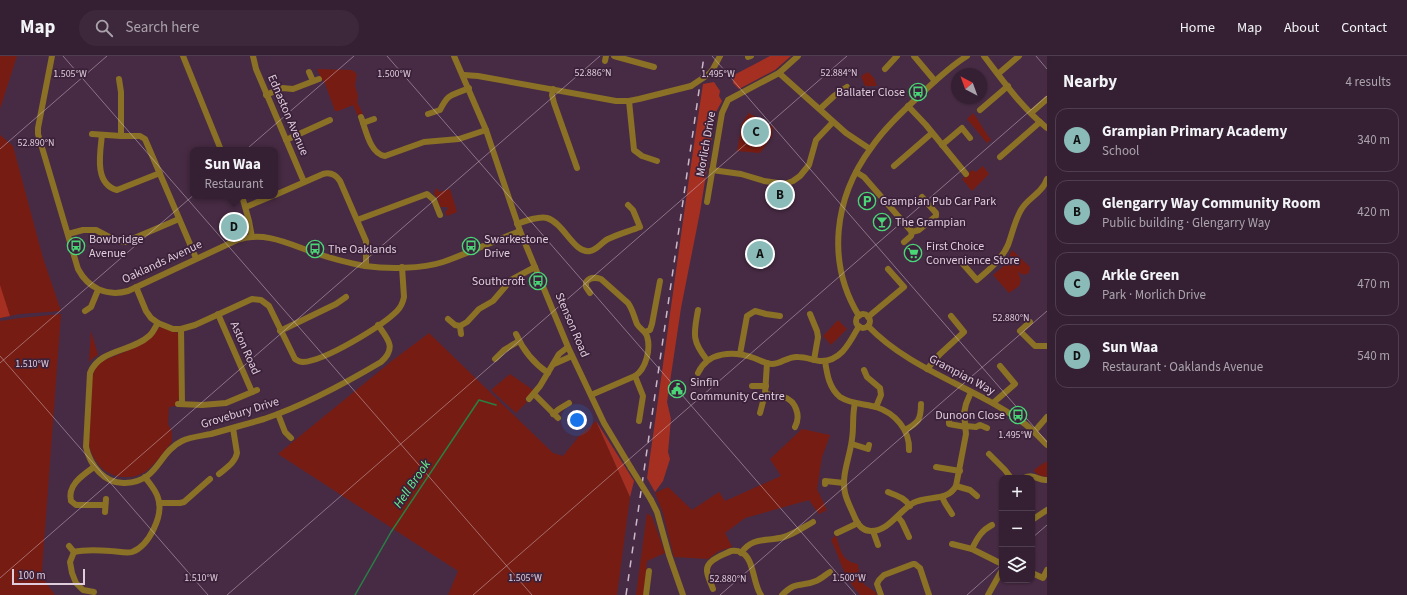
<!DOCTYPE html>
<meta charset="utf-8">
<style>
body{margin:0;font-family:"Source Sans 3",sans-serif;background:#3d283b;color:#f1f3f6}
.controls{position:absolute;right:12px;bottom:12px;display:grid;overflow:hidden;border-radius:8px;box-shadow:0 1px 3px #0004}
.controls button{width:36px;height:36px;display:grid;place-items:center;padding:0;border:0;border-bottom:1px solid #4f3e4e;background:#352033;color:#f1f3f6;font:20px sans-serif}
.compass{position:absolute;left:951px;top:12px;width:36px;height:36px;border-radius:50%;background:#352033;box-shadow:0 1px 3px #0004;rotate:319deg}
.scale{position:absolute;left:12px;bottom:10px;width:73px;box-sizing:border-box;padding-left:4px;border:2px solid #dfcddc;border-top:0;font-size:11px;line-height:14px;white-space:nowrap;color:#dfcddc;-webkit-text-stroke:3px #3c213a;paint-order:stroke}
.you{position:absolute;left:577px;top:364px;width:14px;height:14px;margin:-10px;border:3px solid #fff;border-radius:50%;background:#1a73e8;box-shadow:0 0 0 6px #1a73e833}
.badge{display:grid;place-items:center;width:26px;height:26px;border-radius:50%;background:#8bbbb9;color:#111;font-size:13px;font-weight:700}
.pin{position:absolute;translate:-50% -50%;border:2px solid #fff;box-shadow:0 1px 4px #0006}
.popup{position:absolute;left:190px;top:91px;width:88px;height:52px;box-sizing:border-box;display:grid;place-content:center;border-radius:8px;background:#352033;filter:drop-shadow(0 1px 3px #0005);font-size:13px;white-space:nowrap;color:#aaa3ac}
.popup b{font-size:15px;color:#f1f3f6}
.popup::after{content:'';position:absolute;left:50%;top:100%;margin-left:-8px;border:8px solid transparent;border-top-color:#352033}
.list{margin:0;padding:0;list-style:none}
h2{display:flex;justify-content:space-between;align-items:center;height:52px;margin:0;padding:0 16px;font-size:17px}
h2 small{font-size:13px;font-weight:400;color:#aaa3ac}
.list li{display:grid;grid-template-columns:26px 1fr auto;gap:12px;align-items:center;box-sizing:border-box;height:64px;margin:0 8px 8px;padding:0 8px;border:1px solid #4f3e4e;border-radius:12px}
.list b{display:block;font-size:15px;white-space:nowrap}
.list p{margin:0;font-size:13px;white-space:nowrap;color:#aaa3ac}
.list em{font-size:13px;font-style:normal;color:#aaa3ac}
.icon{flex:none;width:22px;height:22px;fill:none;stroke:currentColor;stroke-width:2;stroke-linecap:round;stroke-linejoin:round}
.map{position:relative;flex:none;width:1047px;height:539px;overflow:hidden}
header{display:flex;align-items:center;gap:24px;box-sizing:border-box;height:56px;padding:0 20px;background:#352033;border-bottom:1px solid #4f3e4e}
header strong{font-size:19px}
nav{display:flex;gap:22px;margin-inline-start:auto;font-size:14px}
.search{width:280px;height:36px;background:#3d283b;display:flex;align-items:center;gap:10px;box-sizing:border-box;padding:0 14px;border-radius:22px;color:#aaa3ac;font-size:15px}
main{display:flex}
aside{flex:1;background:#352033}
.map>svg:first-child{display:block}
</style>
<header>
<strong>Map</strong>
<div class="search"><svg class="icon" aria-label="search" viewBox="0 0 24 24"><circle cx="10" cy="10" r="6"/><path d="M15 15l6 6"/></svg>Search here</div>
<nav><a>Home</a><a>Map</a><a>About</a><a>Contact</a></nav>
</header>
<main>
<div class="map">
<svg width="1047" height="539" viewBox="0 0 1047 539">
<rect width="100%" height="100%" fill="#472b44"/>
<g fill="#771c12">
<polygon points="0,0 17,0 0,53"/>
<polygon points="317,13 352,14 357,18 355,29 358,40 357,46 363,58 358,60 353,49 338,55 335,55 324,25 322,24"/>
<polygon points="868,16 874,22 877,30 865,30 861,20"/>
<polygon points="749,57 773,71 772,80 760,97 737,95 742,67"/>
<path d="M 973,57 C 980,66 984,75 991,84 L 987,87 L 967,63 Z"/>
<polygon points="0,79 13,90 43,202 61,255 20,258 0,262"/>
<polygon points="983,110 989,118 972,135 962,123 972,114 976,116"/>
<polygon points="437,132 439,136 450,133 457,156 447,160 445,156 448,153 447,151 440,151 438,143 434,138 435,134"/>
<polygon points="1012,194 1030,211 1029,217 1024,219 1018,216 1021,224 1019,230 1009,237 993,219 1006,208"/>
<polygon points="61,258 42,514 46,527 55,539 0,539 0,265 20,262"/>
<polygon points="838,264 847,273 831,289 823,280"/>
<path d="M 160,271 L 175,275 L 179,278 L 179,341 L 176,350 L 169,351 L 168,368 L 172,376 L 172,386 C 163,396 156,408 145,416 C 140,419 133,421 128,421 C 107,422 94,408 89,389 L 92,322 L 95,312 L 100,306 L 139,290 L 150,283 Z"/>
<polygon points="91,275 98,299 93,302 89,306"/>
<polygon points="429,277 553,397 563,400 580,379 596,365 630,441 617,539 448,539 458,515 278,398 393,304"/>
<polygon points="510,318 533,334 525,343 527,346 516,357 491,334"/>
<polygon points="802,373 830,379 822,401 817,433 827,454 819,458 809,444 745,462 725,477 732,491 719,495 708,503 674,501 663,457 655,437 668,431 692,454 719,436 725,445 781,420 770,403"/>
<path d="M 1047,405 L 1047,421 C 1043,421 1036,418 1034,415 L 1035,413 Z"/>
<polygon points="647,457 652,461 665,497 647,505 644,539 636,539"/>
<path d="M 836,479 C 840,493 842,506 858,508 C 859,517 859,526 868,531 C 872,534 874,534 877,539 L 860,539 C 855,533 850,527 847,521 C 841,510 837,496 831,484 Z"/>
</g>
<g fill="#a53022">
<polygon points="770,0 791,0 775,14 739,33 733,27 734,19"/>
<path d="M 714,26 L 720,35 L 719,40 L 722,45 L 716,56 L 700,156 L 681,252 L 667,346 L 671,363 L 668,396 L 670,403 L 663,425 L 655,436 L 647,422 C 666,291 683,159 703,28 Z"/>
<polygon points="0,229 10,260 0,262"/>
<polygon points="596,365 634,425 630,441"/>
</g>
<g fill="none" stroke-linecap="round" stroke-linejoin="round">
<polyline stroke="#278044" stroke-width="1.5" points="355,539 391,476 479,344 496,349"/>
<g stroke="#8a7126" stroke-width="6">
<path d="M 52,0 L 38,72 L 38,78 L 78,213 C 88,232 107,241 128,235 L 237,184 C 264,175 287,187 312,196 C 330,202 347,207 365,210 C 388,213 422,213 443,206 C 469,197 494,185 520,175"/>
<polyline points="183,0 221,94"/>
<polyline points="253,0 256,13 304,126"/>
<polyline points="454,0 486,74 520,175 568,291 604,367 631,412"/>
<polyline points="614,0 654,11"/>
<polyline points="914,0 935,25"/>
<path d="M 984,0 C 1003,25 1022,52 1047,72"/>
<polyline points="748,1 751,0"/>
<polyline points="605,5 606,0"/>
<polyline points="885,13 897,0"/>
<polyline points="309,16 313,25"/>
<polyline points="779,17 846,77 870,93"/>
<polyline points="709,18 713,13 720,0"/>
<polyline points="998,18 1019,0"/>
<polyline points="464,19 478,20 616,45 629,45 639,43 691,30"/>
<polyline points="119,23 121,36 121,80"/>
<polyline points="553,33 552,39 554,47 577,112"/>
<polyline points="266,39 282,32 293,33 319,23"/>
<polyline points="629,45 634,94 642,100 657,105"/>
<polyline points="908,50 926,69 966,118"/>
<polyline points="820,53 834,40 847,31"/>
<polyline points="980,54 1008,30"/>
<polyline points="1031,57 1047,43"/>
<path d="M 428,58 L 440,54 C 449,36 452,40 469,32"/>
<path d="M 361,61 C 366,74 370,98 385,100 L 424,86 L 459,83 L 486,74"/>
<polyline points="363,67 374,63"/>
<polyline points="92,78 121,80 140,80 145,83 196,202"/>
<path d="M 102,79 C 100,97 94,128 117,134 L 160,117"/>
<polyline points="286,84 330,64"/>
<polyline points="942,89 962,72 970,82"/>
<polyline points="1000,101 1040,66"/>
<polyline points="894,110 932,77"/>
<polyline points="712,114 741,118 764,125 785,128 793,125 800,120 809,109 816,84 833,66"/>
<polyline points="856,116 864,121 912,176"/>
<path d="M 275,139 L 323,118 C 330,116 336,119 340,125 L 366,185 L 366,210"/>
<polyline points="242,140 249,165 252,181"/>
<polyline points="707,146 722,57 728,44 779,17 798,0"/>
<polyline points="246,151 272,140"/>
<polyline points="357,164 427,138 434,144 440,159"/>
<path d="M 517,168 C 525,165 538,160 547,162 C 564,167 574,198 590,195 C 597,194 602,186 608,183 C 618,178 630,175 640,171 L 633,154 L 628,149"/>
<polyline points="68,178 83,174 96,174 115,184 125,186 179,163"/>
<polyline points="904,186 911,180 912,176 919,174 936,160 936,157 922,141"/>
<path d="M 962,207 L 977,224 C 989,214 1002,203 1008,189 C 1012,178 1015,164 1021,154 C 1028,141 1041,139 1047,123"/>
<path d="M 136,231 L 146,255 L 151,262 L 158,267 L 173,273 L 181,273 L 195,269 L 252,243 L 261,244 L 269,250 L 295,303 C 298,305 300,306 303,306 C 325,305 382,270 397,255 C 401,251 403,246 404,241 L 402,211"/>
<path d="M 590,237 L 586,231 L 586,226 C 590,221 595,221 601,223 L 628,247 C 633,254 634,261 637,268 C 639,272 645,275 647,280 C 651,293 646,313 635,320 L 591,339"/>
<path d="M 698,254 C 694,277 691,284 707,304"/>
<polyline points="85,255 91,251 98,234"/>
<polyline points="218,258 252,336"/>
<polyline points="810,258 817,275 818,281 814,304"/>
<circle cx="863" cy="265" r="7"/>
<path d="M 859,260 C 826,206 834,142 871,92 C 884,73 901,57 918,41 C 933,27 949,11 967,0"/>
<polyline points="868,261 904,231 888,213"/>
<polyline points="448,263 455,269 460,270 461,278"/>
<polyline points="1030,266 1020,275 1035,290 1047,290"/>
<path d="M 158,267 C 155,271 153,277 149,280 C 132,296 99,293 90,317 L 86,391 C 90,409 104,428 125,427 C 160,425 157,397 182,385 C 190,381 201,380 211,378 C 229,373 246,368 264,363 C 305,349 344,328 381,306 C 397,292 388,283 378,269"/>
<polyline points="460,270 467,266 479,253 493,245 511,224 535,211"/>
<path d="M 868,270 C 911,315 976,331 1025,368 C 1033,374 1040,382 1047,389"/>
<polyline points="181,273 182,347"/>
<polyline points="280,275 336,248 346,241"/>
<polyline points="645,276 650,274 652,268 660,225"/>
<path d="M 516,278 C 523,294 535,308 548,317"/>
<polyline points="740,298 747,260 755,255 766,258 780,260"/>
<polyline points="495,303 504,294 519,285"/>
<path d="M 825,305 C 827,318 829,332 840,341 C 851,348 864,348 876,351 C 895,357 910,374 909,394"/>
<polyline points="554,308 572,300"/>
<polyline points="927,313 940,298 964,276 951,260"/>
<polyline points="864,314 867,321 880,332 881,339 876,351"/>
<path d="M 698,317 C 708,295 734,295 754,302 C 760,304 766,308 772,308 C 781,308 788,300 798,301 C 806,301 812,304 820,305 C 841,306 850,286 859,270"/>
<polyline points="635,320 643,340 639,365"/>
<polyline points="752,330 766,330"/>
<polyline points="534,338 558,362"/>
<path d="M 765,338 C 771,339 779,339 784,341 C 796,345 801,360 795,371"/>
<polyline points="529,343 540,330 559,298 568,291"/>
<path d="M 855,347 C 852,359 854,371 852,383 C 850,401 841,419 845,437 C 847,446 852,454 855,462 C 858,469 863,475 871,475 C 889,475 899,455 913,447 C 929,439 947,446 956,430 L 966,378 L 964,357 L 966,348 L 971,336"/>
<polyline points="993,347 1015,328 1000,310"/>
<polyline points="178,348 202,349 226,347 257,334"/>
<polyline points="760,357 765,338 767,307"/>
<polyline points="278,358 285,376 291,382"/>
<polyline points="553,358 559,353 569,347"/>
<polyline points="949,365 949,368 966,371"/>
<polyline points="966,370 976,371 980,369 987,372"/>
<path d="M 905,374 C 918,367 921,364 921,348"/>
<polyline points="1034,376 1047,361"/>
<polyline points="852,388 868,393 869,389"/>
<polyline points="989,398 1005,414 1011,422"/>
<path d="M 94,411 C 83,419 67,429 71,445 L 76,449 L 105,449"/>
<polyline points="936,411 960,415"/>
<path d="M 219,418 C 226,412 235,407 237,397 L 233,372"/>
<path d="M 1024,422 C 1035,417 1037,425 1047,424"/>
<polyline points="825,428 825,425 844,427"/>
<polyline points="956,430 970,434 977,440"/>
<path d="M 888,436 C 897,440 904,441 910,450"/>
<polyline points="942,441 945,447 952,458"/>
<polyline points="651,444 657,456 669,499 683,539"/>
<polyline points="159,447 180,447 184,446 210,423"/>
<polyline points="105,456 106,443"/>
<polyline points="898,461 902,466 909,481"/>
<polyline points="1032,464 1047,454"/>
<polyline points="1032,467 1032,472"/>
<polyline points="873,475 878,489"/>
<polyline points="837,477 858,467"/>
<polyline points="952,488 972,493 1002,508"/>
<polyline points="69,490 74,496"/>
<path d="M 972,493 C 977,482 982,474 992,469"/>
<path d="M 741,497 C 753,480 767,486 784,481 C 794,478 804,471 813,466"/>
<polyline points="1032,517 1043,522 1047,514"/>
<path d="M 713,533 C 711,527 707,520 707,515 C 706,504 723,499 731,495 C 756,492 751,526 761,539"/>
<path d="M 94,536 L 83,534 L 76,527 L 72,517 L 70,506 L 74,496 C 85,493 99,494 111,495 C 117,495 126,498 132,496 C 149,490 164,459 158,442 C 156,434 149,427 145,421"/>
<polyline points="646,539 649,515"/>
<path d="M 782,539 C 797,524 800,532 816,525 C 821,523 825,519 830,516"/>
<polyline points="881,539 877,528 879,524 884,519 913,508 915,508 920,512 929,539"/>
<polyline points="988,539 1002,514"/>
</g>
<polyline stroke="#cbb8c8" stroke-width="1.5" stroke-dasharray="7 7" stroke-linecap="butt" points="626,539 704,0"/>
<g stroke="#8a7126" stroke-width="6">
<polyline points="691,30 709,18"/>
<polyline points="631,412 651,444"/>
</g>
</g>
<path fill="none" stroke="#dfcddc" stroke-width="1" stroke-opacity="0.45" d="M 63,0 L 532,539M 387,0 L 856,539M 712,0 L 1047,386M 1036,0 L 1047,13M 0,93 L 107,0M 0,300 L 208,539M 0,307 L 354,0M 1032,482 L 1047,469M 0,522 L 600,0M 227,539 L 847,0M 473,539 L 1047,40M 720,539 L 1047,255M 967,539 L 1002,508"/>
<defs>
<symbol id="bus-ring" viewBox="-11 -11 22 22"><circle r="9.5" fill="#3c213a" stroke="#4ad677" stroke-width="1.5"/><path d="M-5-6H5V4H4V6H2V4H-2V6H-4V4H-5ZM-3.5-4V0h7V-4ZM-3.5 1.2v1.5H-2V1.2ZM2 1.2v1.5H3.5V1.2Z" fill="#4ad677"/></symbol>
<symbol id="parking-ring" viewBox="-11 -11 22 22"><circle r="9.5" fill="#3c213a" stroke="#4ad677" stroke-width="1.5"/><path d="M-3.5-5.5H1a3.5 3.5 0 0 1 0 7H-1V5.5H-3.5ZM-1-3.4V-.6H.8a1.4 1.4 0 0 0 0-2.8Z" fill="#4ad677"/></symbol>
<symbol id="bar-ring" viewBox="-11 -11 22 22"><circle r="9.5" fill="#3c213a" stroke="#4ad677" stroke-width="1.5"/><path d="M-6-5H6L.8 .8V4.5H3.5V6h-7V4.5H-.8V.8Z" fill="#4ad677"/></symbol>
<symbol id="supermarket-ring" viewBox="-11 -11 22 22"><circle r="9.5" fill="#3c213a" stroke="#4ad677" stroke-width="1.5"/><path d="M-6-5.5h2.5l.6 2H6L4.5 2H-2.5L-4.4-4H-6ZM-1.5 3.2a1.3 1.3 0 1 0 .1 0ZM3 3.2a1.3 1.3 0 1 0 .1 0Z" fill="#4ad677"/></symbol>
<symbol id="civic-ring" viewBox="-11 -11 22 22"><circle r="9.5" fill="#3c213a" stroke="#4ad677" stroke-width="1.5"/><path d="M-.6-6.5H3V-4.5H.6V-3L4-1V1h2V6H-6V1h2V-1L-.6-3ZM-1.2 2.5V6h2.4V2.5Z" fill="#4ad677"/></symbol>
</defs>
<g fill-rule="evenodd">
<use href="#bus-ring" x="908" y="26" width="20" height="20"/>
<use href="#parking-ring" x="857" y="135" width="20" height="20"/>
<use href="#bar-ring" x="872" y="156" width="20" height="20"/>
<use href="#bus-ring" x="66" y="180" width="20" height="20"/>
<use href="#bus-ring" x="461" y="180" width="20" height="20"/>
<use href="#bus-ring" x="305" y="183" width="20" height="20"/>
<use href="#supermarket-ring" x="903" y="187" width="20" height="20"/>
<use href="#bus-ring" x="528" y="215" width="20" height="20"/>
<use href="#civic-ring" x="667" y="323" width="20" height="20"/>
<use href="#bus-ring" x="1008" y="349" width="20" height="20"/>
</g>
<g text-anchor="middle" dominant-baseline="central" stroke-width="3.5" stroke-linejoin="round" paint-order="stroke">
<g font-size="12" fill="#dfcddc" stroke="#3c213a" text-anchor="start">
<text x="905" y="36" text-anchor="end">Ballater Close</text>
<text x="880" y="145">Grampian Pub Car Park</text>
<text x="895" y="166">The Grampian</text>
<text x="89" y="183">Bowbridge<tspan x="89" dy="14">Avenue</tspan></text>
<text x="484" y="183">Swarkestone<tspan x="484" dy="14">Drive</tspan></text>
<text x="926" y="190">First Choice<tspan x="926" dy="14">Convenience Store</tspan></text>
<text x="328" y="193">The Oaklands</text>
<text x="525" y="225" text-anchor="end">Southcroft</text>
<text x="690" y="326">Sinfin<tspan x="690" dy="14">Community Centre</tspan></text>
<text x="1005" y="359" text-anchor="end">Dunoon Close</text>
</g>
<g font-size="12" fill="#dfcddc" stroke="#3c213a">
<text transform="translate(288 59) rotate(67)">Ednaston Avenue</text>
<text transform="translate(706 88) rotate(-80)">Morlich Drive</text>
<text transform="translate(162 206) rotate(-25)">Oaklands Avenue</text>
<text transform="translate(572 269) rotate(67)">Stenson Road</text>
<text transform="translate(245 292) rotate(66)">Aston Road</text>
<text transform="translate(962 319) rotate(28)">Grampian Way</text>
<text transform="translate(240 357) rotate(-17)">Grovebury Drive</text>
</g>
<g font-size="13" font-style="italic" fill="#65f38f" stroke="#3c213a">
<text transform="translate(412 428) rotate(-56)">Hell Brook</text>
</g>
</g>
<g font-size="10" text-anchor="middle" fill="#dfcddc" stroke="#3c213a" stroke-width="3.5" stroke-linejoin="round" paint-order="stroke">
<text x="593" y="20">52.886°N</text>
<text x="839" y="20">52.884°N</text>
<text x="718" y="21">1.495°W</text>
<text x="70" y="21">1.505°W</text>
<text x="394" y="21">1.500°W</text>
<text x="36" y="90">52.890°N</text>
<text x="1011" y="265">52.880°N</text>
<text x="32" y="311">1.510°W</text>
<text x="1015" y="382">1.495°W</text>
<text x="201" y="525">1.510°W</text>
<text x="525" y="525">1.505°W</text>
<text x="849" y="525">1.500°W</text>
<text x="728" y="526">52.880°N</text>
</g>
</svg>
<div class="controls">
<button>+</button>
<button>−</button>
<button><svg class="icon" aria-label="layers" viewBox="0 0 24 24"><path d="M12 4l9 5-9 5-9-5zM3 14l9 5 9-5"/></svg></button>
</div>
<svg class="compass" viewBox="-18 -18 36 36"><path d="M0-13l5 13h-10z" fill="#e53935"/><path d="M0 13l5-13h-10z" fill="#aaa3ac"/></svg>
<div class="scale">100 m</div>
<div class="you"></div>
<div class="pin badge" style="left:760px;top:198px">A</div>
<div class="pin badge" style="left:780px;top:139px">B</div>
<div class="pin badge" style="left:756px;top:76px">C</div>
<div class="pin badge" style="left:234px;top:171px">D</div>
<div class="popup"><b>Sun Waa</b>Restaurant</div>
</div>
<aside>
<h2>Nearby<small>4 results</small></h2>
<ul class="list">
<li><span class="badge">A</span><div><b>Grampian Primary Academy</b><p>School</p></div><em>340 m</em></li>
<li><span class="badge">B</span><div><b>Glengarry Way Community Room</b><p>Public building · Glengarry Way</p></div><em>420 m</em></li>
<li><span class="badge">C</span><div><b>Arkle Green</b><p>Park · Morlich Drive</p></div><em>470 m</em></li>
<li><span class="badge">D</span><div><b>Sun Waa</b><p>Restaurant · Oaklands Avenue</p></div><em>540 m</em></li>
</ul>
</aside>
</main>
